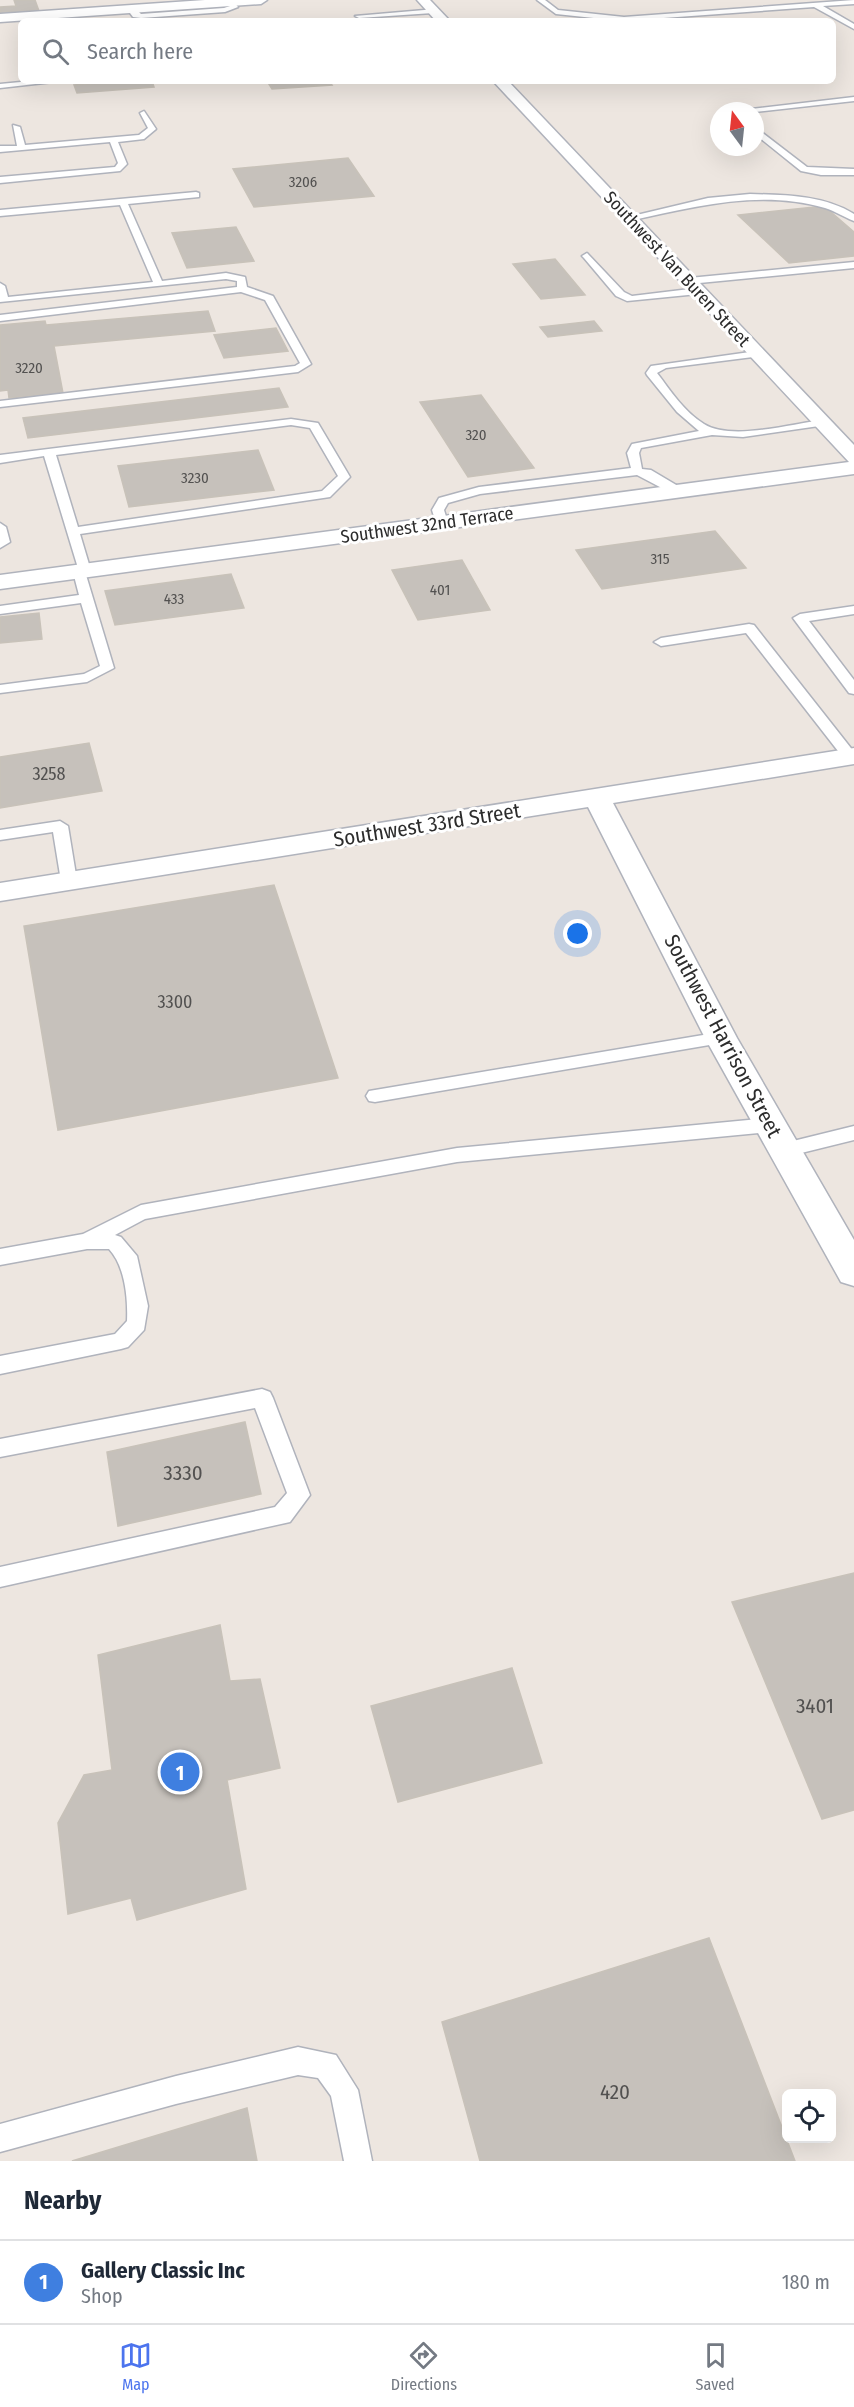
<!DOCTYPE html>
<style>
body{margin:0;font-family:"Fira Sans Condensed",sans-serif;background:#f6f6f7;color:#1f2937}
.controls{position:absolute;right:18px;bottom:18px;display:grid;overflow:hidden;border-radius:9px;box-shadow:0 6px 24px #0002}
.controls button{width:54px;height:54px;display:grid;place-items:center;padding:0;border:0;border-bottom:2px solid #e0e1e3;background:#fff;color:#1f2937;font:30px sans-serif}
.compass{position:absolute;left:710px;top:102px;width:54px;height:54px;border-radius:50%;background:#fff;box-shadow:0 6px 24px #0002;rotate:345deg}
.you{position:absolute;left:578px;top:934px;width:21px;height:21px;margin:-15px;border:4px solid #fff;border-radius:50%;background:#1a73e8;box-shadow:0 0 0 9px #1a73e833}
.badge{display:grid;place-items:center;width:39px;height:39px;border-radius:50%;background:#4c74ee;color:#fff;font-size:20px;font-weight:700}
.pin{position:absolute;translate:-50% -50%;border:3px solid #fff;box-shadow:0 2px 6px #0006}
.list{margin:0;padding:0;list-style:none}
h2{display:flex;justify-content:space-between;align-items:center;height:78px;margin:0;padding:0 24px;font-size:26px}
h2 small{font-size:20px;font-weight:400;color:#747a83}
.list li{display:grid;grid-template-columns:39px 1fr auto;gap:18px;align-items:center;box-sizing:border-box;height:84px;padding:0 24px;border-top:2px solid #e0e1e3}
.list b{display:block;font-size:22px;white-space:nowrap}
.list p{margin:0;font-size:20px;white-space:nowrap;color:#747a83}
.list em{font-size:20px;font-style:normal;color:#747a83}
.icon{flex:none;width:33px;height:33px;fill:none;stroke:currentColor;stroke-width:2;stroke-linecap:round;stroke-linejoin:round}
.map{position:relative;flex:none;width:854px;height:2161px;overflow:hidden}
.search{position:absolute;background:#fff;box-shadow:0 6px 24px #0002;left:18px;right:18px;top:18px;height:66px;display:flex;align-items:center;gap:15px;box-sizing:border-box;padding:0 21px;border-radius:9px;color:#747a83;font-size:22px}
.sheet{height:162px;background:#fff}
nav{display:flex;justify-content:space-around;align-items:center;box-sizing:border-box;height:84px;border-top:2px solid #e0e1e3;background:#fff;font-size:16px;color:#747a83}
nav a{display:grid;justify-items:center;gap:3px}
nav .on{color:#4c74ee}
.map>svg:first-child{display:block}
</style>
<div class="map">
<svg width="854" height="2161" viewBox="0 0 854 2161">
<rect width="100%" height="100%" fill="#ede6e0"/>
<g fill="#c6c1bb" stroke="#c8c2b9" stroke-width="1.5">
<polygon points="14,0 35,0 39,11 0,13 0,7 16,6"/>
<polygon points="122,81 152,81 154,87 77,93 74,85"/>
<polygon points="267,81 329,81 332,85 272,89"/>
<polygon points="348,158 374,196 254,207 233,169"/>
<polygon points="824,206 854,232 854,256 789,263 738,215"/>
<polygon points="236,227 254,261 187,268 172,233"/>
<polygon points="555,259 585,295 541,299 513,264"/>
<polygon points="208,311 215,331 54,346 63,393 9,398 8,390 0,391 0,325 45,321 46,325"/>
<polygon points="594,321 602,331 548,337 540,327"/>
<polygon points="276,328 288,351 224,358 214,335"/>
<polygon points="279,388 288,407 28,438 23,418"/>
<polygon points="481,395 534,468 468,477 420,402"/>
<polygon points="258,450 274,490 129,507 118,466"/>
<polygon points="715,531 746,568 602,589 576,550"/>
<polygon points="462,560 490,610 418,620 392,570"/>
<polygon points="231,574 244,608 115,625 105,591"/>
<polygon points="39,613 42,639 0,643 0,617"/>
<polygon points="89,743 102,791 0,808 0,757"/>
<polygon points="274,885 338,1078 58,1130 24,926"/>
<polygon points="245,1422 261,1494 118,1526 107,1452"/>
<polygon points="854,1573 854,1810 822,1819 732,1602"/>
<polygon points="220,1625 230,1681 260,1679 280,1768 227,1780 246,1889 137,1920 131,1898 68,1914 58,1823 84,1775 112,1770 98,1655"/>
<polygon points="512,1668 542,1763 398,1802 371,1706"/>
<polygon points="709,1938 795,2161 480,2161 442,2022"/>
<polygon points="247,2108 257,2161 72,2161"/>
</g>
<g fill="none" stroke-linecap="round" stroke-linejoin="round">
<defs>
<g id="service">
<polygon points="232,0 238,7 225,12 141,18 133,17 127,9 134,7 141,14 224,8 230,6 228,2"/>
<polygon points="537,0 545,0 558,10 624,17 854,0 854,4 823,6 854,24 854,29 814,7 622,21 556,14"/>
<polygon points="436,9 433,13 359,18 355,16"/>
<polygon points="31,81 62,81 0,88 0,84"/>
<polygon points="854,97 854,101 755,112 734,111"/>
<polygon points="144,111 156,129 144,139 118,142 127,164 120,171 0,183 0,177 115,167 118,163 110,142 0,152 0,146 17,146 13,125 20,127 25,145 139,135 148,128 140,113"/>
<polygon points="755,127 807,167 854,169 854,175 821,175 801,171 755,134"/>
<polygon points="196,192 199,193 199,197 128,204 162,281 226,273 245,277 247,287 273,296 311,364 298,372 0,407 0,401 295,366 300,363 265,300 241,292 0,321 0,315 237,287 237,281 226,279 0,302 0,283 5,286 8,297 153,282 120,205 0,216 0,210"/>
<path d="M 750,194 C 784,195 824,195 854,214 L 854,221 C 844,217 835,211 825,208 C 759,189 694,207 629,221 L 624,218 L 708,198 Z"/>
<polygon points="587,253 624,292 632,296 698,288 703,291 698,294 627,301 616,296 584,258 582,256"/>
<polygon points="854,262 854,268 689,284 684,281 689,278"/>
<path d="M 757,351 L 761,352 L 761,356 L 666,368 L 657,373 C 671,391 684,412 704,424 C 731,441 791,424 822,420 L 826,421 L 826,425 L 743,437 L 712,435 L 641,448 L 639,453 L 642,469 L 651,470 L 683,489 L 683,495 L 675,495 L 637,475 L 480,494 L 448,503 L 444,510 L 448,523 L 442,527 L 436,523 L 432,510 L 439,498 L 479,487 L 631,468 L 627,453 L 632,444 L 699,431 L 677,412 L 647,375 L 646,373 L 651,366 Z"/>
<path d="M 291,419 L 318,423 L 350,477 L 330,497 L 80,534 L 91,571 L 86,575 L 114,668 L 87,682 L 0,693 L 0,685 L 84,674 L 100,666 L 81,603 L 0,614 L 0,606 L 79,595 L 73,572 L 78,568 L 44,456 L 0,463 L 0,455 ZM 291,425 L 310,428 L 338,476 L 322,491 L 78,527 L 56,455 Z"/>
<polygon points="0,523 6,527 10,542 0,548"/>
<polygon points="854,606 854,614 809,621 854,680 854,694 849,693 793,618 800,614"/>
<polygon points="749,624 754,625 854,752 854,760 845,760 746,633 661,646 654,642 661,638"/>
<polygon points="60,821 68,826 77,881 69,886 61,881 53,832 0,840 0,830"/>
<polygon points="721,1032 727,1034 730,1038 727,1042 375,1102 369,1101 366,1096 369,1091 375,1090"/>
<path d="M 770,1118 L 777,1120 L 779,1125 L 777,1130 L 770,1132 L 457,1162 L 145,1219 L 115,1235 L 121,1237 L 137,1256 L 148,1306 L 144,1330 L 128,1347 L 121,1349 L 0,1374 L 0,1356 L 115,1334 L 127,1321 C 128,1298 125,1266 109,1249 L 87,1249 L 0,1265 L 0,1249 L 83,1234 L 141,1205 L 457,1148 Z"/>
<polygon points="854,1126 854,1140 785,1157 778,1155 776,1150 778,1145 785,1143"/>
<polygon points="262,1389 270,1392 273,1398 310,1495 290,1522 0,1587 0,1567 275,1507 287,1493 255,1408 0,1457 0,1439"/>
<polygon points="298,2047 336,2055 358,2090 372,2161 344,2161 331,2096 318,2078 298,2075 176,2104 0,2152 0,2124 176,2076"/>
</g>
<g id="minor">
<polygon points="205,0 267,0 261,4 0,22 0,14"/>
<polygon points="417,0 430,0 450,21 436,21"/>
<polygon points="493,81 508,81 854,445 854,474 0,589 0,575 849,462"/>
<polygon points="854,748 854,764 613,803 737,1038 854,1240 854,1286 841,1282 705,1038 588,807 0,901 0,883"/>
</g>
</defs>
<use href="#service" stroke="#b0b3bc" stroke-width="3"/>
<use href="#minor" stroke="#b0b3bc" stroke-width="3"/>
<use href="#service" fill="#fff" fill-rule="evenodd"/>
<use href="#minor" fill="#fff" fill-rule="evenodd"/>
</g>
<g text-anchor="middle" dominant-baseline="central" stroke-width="6" stroke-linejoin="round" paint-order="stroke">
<g font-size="15" fill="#525150">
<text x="303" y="182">3206</text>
<text x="29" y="368">3220</text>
<text x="476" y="435">320</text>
<text x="195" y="478">3230</text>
<text x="660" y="559">315</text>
<text x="440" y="590">401</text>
<text x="174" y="599">433</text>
</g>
<g font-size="18" fill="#2c2c2c" stroke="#fff">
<text transform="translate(677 269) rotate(47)">Southwest Van Buren Street</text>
<text transform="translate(427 525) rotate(-8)">Southwest 32nd Terrace</text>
</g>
<g font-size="18" fill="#525150">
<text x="49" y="774">3258</text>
<text x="175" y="1002">3300</text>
</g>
<g font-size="21" fill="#2c2c2c" stroke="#fff">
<text transform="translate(427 825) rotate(-9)">Southwest 33rd Street</text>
<text transform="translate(723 1036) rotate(62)">Southwest Harrison Street</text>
</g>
<g font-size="21" fill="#525150">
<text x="183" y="1473">3330</text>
<text x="815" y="1706">3401</text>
<text x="615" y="2092">420</text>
</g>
</g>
</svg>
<div class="controls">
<button><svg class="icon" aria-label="locate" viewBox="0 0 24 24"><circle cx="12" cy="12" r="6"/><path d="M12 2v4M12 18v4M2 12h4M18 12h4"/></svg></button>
</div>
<svg class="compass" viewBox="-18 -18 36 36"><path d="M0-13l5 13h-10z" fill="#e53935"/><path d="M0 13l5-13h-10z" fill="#747a83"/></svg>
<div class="you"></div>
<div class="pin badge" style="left:180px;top:1772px;background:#3f7fe0">1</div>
<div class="search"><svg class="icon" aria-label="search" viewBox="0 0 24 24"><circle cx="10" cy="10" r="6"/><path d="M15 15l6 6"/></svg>Search here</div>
</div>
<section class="sheet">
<h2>Nearby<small></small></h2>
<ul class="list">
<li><span class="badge" style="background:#3f7fe0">1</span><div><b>Gallery Classic Inc</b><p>Shop</p></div><em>180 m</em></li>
</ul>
</section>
<nav>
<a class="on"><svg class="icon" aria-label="map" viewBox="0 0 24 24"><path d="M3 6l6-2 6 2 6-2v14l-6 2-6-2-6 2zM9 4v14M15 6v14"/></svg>Map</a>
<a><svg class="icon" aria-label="directions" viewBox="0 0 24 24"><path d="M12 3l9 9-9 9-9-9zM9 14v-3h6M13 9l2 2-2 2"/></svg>Directions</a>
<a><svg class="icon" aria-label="saved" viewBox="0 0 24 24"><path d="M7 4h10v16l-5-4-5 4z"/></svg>Saved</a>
</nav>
